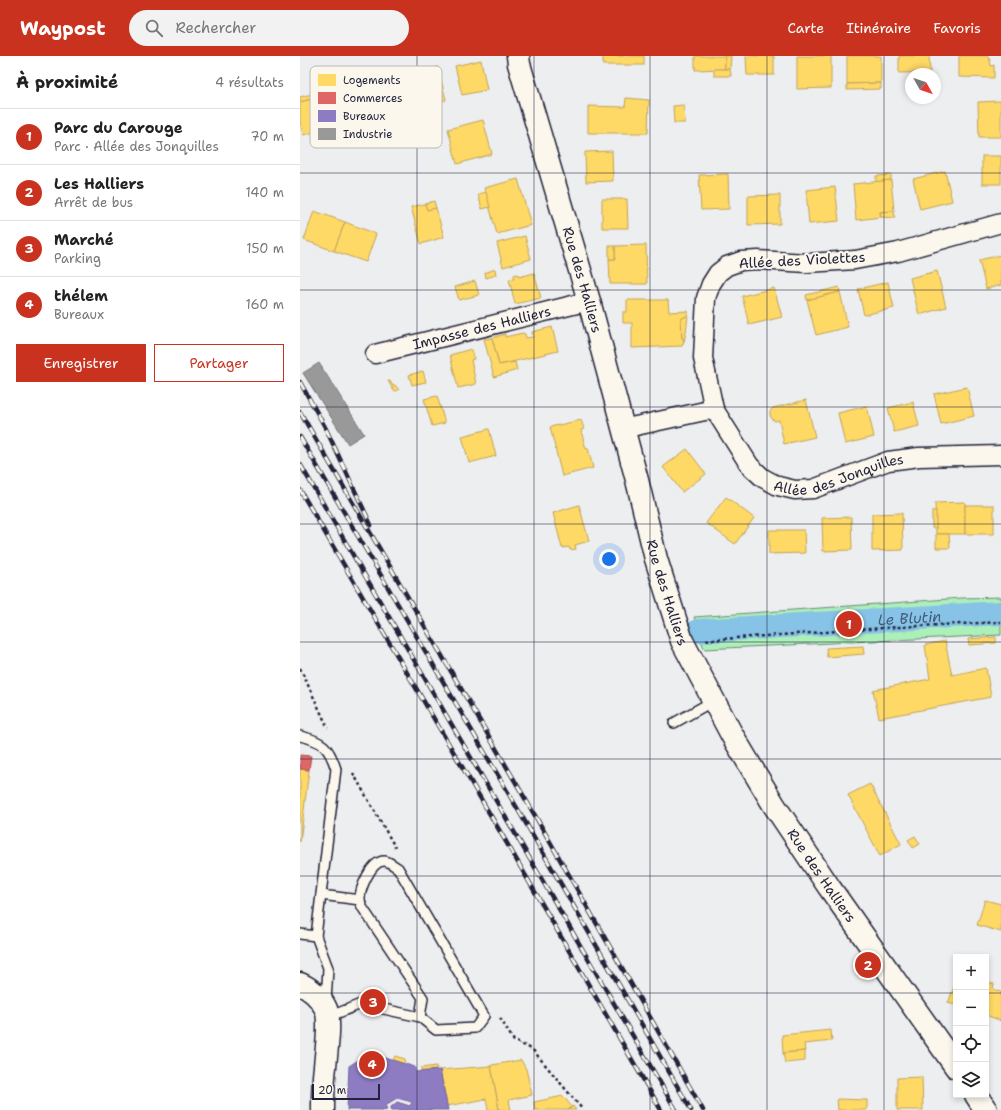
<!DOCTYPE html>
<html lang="fr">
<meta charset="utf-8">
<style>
body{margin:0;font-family:"Shantell Sans",sans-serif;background:#f2f2f2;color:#222}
.controls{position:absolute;right:12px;bottom:12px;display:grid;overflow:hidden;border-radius:0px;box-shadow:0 2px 6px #0003}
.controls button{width:36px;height:36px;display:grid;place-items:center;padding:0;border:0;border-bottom:1px solid #e0e0e0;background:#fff;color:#222;font:20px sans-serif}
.compass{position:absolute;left:605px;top:12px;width:36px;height:36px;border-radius:50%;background:#fff;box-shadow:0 2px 6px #0003;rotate:130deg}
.scale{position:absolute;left:12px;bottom:10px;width:68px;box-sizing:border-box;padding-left:4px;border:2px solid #22223b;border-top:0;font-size:11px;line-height:14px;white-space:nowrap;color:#22223b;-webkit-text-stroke:3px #fbf7ec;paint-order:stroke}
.you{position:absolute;left:309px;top:503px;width:14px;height:14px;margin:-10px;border:3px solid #fff;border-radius:50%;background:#1a73e8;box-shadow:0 0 0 6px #1a73e833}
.badge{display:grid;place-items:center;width:26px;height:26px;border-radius:50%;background:#c8321e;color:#fff;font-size:13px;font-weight:700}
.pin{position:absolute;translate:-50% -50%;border:2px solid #fff;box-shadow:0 1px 4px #0006}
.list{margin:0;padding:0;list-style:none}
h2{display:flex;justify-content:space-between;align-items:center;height:52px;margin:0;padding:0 16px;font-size:17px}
h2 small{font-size:13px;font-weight:400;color:#767676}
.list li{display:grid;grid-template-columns:26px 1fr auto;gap:12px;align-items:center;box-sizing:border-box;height:56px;padding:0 16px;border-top:1px solid #e0e0e0}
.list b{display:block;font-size:15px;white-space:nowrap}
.list p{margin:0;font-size:13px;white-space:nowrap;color:#767676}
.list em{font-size:13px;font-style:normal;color:#767676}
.actions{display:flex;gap:8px;padding:12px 16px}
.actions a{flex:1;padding:9px 0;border:1px solid #c8321e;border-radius:0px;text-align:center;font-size:14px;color:#c8321e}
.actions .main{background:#c8321e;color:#fff}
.icon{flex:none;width:22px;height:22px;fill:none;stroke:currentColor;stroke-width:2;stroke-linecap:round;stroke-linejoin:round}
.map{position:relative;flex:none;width:701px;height:1054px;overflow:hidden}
header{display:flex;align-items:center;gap:24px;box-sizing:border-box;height:56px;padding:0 20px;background:#c8321e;color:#fff}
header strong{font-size:19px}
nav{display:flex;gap:22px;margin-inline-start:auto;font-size:14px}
.search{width:280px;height:36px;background:#f2f2f2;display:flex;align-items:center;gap:10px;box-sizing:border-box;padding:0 14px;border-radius:22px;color:#767676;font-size:15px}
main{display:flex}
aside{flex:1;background:#fff}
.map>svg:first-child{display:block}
</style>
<header>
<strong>Waypost</strong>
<div class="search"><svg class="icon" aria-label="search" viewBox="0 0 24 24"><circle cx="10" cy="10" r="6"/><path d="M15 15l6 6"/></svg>Rechercher</div>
<nav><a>Carte</a><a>Itinéraire</a><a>Favoris</a></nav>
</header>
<main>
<aside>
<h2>À proximité<small>4 résultats</small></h2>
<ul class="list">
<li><span class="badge">1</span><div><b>Parc du Carouge</b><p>Parc · Allée des Jonquilles</p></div><em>70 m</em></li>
<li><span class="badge">2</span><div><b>Les Halliers</b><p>Arrêt de bus</p></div><em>140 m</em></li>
<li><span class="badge">3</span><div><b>Marché</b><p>Parking</p></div><em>150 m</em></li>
<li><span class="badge">4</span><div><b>thélem</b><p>Bureaux</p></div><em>160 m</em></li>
</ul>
<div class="actions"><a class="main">Enregistrer</a><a>Partager</a></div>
</aside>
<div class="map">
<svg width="701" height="1054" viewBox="0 0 701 1054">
<rect width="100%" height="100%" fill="#edeeef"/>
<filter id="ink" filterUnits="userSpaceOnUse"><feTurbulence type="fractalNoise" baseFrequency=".025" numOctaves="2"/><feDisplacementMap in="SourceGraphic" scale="8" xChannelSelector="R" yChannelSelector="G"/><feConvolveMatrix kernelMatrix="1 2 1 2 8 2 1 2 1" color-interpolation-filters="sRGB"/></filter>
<g filter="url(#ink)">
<polygon fill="#adefb8" stroke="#68887a" points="701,541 701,579 404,593 394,561 662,542"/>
<g fill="#ffd966" stroke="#bda259">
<rect x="303" y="0" width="41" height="9"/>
<polygon points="395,0 425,0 425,13 395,14"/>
<polygon points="425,0 431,0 430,13 425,13"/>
<polygon points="446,0 474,0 474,19 447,19"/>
<polygon points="497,0 531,0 531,32 497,33"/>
<polygon points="547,0 581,0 581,27 547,28"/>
<polygon points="599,0 629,0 630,16 599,17"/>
<polygon points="659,0 687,0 690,4 691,10 694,9 694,22 659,21"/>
<polygon points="181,4 187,34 162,39 155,10"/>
<polygon points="138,11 146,44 114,52 107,26 129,21 127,13"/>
<polygon points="414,13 430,13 431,20 414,20"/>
<polygon points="581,27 581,33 547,34 547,28"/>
<polygon points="32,33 33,38 0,46 0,41"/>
<polygon points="33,38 41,69 3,79 0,66 0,46"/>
<polygon points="326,42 349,44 348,77 288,77 288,50 325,51"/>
<polygon points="701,45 701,81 679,81 678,46"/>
<polygon points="384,49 385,67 374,67 373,50"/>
<polygon points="183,64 192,98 157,108 148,73"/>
<polygon points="312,95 313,125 286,126 285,96"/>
<rect x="682" y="100" width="19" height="28"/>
<polygon points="645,115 652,145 620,153 613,123"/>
<polygon points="428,118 429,153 401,154 399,119"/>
<polygon points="591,119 591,124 576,126 576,120"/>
<polygon points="218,123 231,169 197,178 184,132"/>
<polygon points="591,124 594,155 580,156 581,161 556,164 553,128"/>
<polygon points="535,131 539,165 509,168 506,134"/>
<polygon points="186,136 190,151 182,153 178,138"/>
<polygon points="480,139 480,168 448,169 448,140"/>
<polygon points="302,143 327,143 328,172 302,172"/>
<polygon points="134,145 136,152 127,154 125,148"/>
<polygon points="125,148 127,154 136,152 144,181 121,188 111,151"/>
<polygon points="14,155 45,166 34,195 4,184"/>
<polygon points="594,155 595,162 581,161 580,156"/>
<polygon points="45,166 76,178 66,206 34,195"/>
<polygon points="225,180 231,203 203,211 197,187"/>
<polygon points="346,189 347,228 310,228 309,203 315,203 315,190"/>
<rect x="309" y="190" width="6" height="13"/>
<polygon points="701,199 701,229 686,233 679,204"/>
<polygon points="195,213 196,219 186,222 185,217"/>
<polygon points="637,215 646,251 619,259 610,222"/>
<polygon points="234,217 241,242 215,248 209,223 214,223 214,219 218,218 219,221"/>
<polygon points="175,225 179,239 159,244 155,231"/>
<polygon points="588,226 594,252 564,259 558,233"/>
<polygon points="539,231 540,236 507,244 506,239"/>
<polygon points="474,232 482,261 449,269 442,240"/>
<polygon points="540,236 548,271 516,279 507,244"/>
<polygon points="327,244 368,244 369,256 388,255 388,259 381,263 382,281 384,285 382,290 332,292 332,267 323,267 323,256 327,256"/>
<polygon points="388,259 386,277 384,285 382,281 381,263"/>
<polygon points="252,271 258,295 199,309 192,282 205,278 205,281 222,277 225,278 226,282 233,281 232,276"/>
<polygon points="192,282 199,309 215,306 217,314 194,321 184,283"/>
<polygon points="171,293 174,303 171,304 176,328 158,332 150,299"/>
<polygon points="123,315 126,326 112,329 109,319"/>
<polygon points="88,325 90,325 93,330 95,329 99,334 94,335"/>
<polygon points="667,331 674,360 641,368 634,338"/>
<polygon points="137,340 145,367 132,370 124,343"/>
<polygon points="506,344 515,381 484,388 479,364 475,365 472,363 470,359 470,355 473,352"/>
<polygon points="613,346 619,370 594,376 588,352"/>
<polygon points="567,350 574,381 545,388 538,357"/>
<polygon points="281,364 284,373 281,374 286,393 288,392 293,412 262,420 250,371"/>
<polygon points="189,373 196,400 169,407 162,380"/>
<polygon points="387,393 406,418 382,436 363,411"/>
<polygon points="426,441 454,462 435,488 406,467"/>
<polygon points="665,446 665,478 636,478 635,447"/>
<polygon points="279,449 289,485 275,489 276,493 270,494 269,491 262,492 253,457"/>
<rect x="665" y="449" width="29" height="29"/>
<rect x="632" y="455" width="4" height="17"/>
<polygon points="602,457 603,494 572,495 572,458"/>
<polygon points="551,461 552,494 523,495 522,462"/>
<polygon points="469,474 504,474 505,497 469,498"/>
<polygon points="636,478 649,478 650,492 636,492"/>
<polygon points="696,581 696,587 669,589 668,583"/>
<polygon points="645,585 652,619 686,612 691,641 579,662 573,634 630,623 625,589"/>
<polygon points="563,590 564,598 527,601 526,592"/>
<polygon points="0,713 9,714 0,786"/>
<polygon points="570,728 601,788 580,800 548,739"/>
<polygon points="615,780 620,788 613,792 608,784"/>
<polygon points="685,844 701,848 701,876 677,869"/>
<polygon points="656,926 656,949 648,947"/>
<polygon points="686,926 694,928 693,933 701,936 701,965 686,959"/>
<polygon points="531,974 532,985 504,988 505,995 483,997 482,979"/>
<polygon points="505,995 505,1005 485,1007 483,997"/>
<polygon points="95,1000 105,1003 104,1008 93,1004"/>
<polygon points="221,1004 226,1013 232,1039 209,1044 211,1054 199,1054 191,1010 192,1009"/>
<polygon points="136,1010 137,1014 121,1016 121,1012"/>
<polygon points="191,1010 199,1054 188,1054 186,1043 147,1050 140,1014"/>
<polygon points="622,1021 623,1054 597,1054 597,1022"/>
<polygon points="263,1040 272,1051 268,1054 235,1054 234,1046"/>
<polygon points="537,1043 567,1044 567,1054 538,1054"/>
<polygon points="273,1050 276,1054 268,1054 272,1051"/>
</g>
<polygon fill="#e06666" stroke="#a75259" points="0,699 11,700 9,714 0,713"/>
<polygon fill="#8e7cc3" stroke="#6e619a" points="69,997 115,1011 115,1016 140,1014 148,1054 91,1054 91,1051 97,1046 110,1050 112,1046 97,1042 87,1048 86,1054 47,1054 49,1010"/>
<polygon fill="#999" stroke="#75757d" points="19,307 64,378 48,388 3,317"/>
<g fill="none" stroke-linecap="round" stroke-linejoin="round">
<path stroke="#86c3e6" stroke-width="24" id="s1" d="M 398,575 L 701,557"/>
<defs>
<g id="lane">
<polyline points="374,667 413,645"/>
<path d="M 0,680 C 23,685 29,691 36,713 L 16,880 L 28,912 L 26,946"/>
<polyline points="21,839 60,844"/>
<polyline points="0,878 16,880"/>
<path d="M 28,961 L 61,948 L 120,961 L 136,974 L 175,972 L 184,960 L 98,812 C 94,810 89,805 84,805 C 71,805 59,834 60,845 C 61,847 61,849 62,851 L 123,942 L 120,961"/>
</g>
<g id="street">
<path id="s2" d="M 701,167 L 598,196 L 555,204 L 507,207 L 458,204 L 441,205 L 427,210 L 418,217 L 411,228 L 406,242 L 403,302 L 414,353 L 450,410 L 463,422 L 478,430 L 495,434 L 513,433 L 588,405 L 619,401 L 701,399"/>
<path id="s3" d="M 75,298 L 289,245"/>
<polyline points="322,373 414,353"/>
</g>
<g id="secondary">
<path id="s4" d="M 218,0 L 219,8 L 289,245 L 337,424 L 356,503 L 382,585 L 432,679 L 474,749 L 529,831 L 656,1011"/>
<path d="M 0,928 C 11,933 21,942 26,953 C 31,967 26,996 25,1011 C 23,1025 23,1040 23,1054"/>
<polyline points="676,1039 686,1054"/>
</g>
</defs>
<use href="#lane" stroke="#22223b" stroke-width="12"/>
<use href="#street" stroke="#22223b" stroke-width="21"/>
<use href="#secondary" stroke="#22223b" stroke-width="25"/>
<g stroke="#22223b" stroke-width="2.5" stroke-dasharray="3 3" stroke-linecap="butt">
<polyline points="406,584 599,571 701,566"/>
<polyline points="0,612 28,672"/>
<polyline points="53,717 95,791"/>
<polyline points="200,962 214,985 232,993 283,1054"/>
</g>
<use href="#lane" stroke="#fbf7ec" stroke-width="9"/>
<use href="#street" stroke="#fbf7ec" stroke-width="18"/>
<use href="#secondary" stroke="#fbf7ec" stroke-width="22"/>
<defs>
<g id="rail">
<polyline points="0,326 25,371 71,469"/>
<polyline points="0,356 237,763 403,1054"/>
<polyline points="0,381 227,769 391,1054"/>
<polyline points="0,408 376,1054"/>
<polyline points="0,434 205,784 361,1054"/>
</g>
</defs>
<use href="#rail" stroke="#22223b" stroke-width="4.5"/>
<use href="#rail" stroke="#fbf7ec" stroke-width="3" stroke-dasharray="9" stroke-linecap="butt"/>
</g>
</g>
<path fill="none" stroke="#22223b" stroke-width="1" stroke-opacity="0.55" d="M 117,0 L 117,1054M 234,0 L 234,1054M 350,0 L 350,1054M 467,0 L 467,1054M 584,0 L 584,1054M 0,117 L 701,117M 0,234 L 701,234M 0,351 L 701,351M 0,468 L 701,468M 0,586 L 701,586M 0,703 L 701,703M 0,820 L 701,820M 0,937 L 656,937M 686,937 L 701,937"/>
<g text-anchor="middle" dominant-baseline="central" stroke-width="4" stroke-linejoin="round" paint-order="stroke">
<g font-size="14" fill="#22223b" stroke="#fbf7ec">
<text transform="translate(502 204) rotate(-3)">Allée des Violettes</text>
<text stroke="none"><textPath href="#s4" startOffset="233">Rue des Halliers</textPath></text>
<text stroke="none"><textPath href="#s3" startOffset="110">Impasse des Halliers</textPath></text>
<text stroke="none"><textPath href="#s2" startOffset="597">Allée des Jonquilles</textPath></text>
<text stroke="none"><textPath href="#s4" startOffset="557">Rue des Halliers</textPath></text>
<text stroke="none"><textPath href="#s4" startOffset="881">Rue des Halliers</textPath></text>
</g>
<g font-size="15" font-style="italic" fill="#455a77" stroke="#fbf7ec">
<text stroke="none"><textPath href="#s1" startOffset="212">Le Blutin</textPath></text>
</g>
</g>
<rect x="10" y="10" width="132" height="82" rx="6" fill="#fbf7ec" stroke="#bab7b7" stroke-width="1"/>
<rect x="18" y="18" width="18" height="12" fill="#ffd966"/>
<rect x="18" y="36" width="18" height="12" fill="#e06666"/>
<rect x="18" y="54" width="18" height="12" fill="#8e7cc3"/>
<rect x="18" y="72" width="18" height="12" fill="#999"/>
<g font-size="11" fill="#22223b">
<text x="43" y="28">Logements</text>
<text x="43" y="46">Commerces</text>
<text x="43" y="64">Bureaux</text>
<text x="43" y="82">Industrie</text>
</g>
</svg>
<div class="controls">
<button>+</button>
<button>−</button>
<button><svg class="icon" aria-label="locate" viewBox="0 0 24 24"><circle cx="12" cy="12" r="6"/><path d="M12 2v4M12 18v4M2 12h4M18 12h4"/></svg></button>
<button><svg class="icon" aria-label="layers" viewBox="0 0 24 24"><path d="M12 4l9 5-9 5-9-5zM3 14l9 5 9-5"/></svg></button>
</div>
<svg class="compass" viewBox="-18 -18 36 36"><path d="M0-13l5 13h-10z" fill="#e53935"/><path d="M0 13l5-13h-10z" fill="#767676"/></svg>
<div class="scale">20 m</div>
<div class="you"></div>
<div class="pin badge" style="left:549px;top:568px">1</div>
<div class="pin badge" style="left:568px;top:909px">2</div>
<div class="pin badge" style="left:73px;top:946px">3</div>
<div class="pin badge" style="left:72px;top:1008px">4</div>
</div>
</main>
